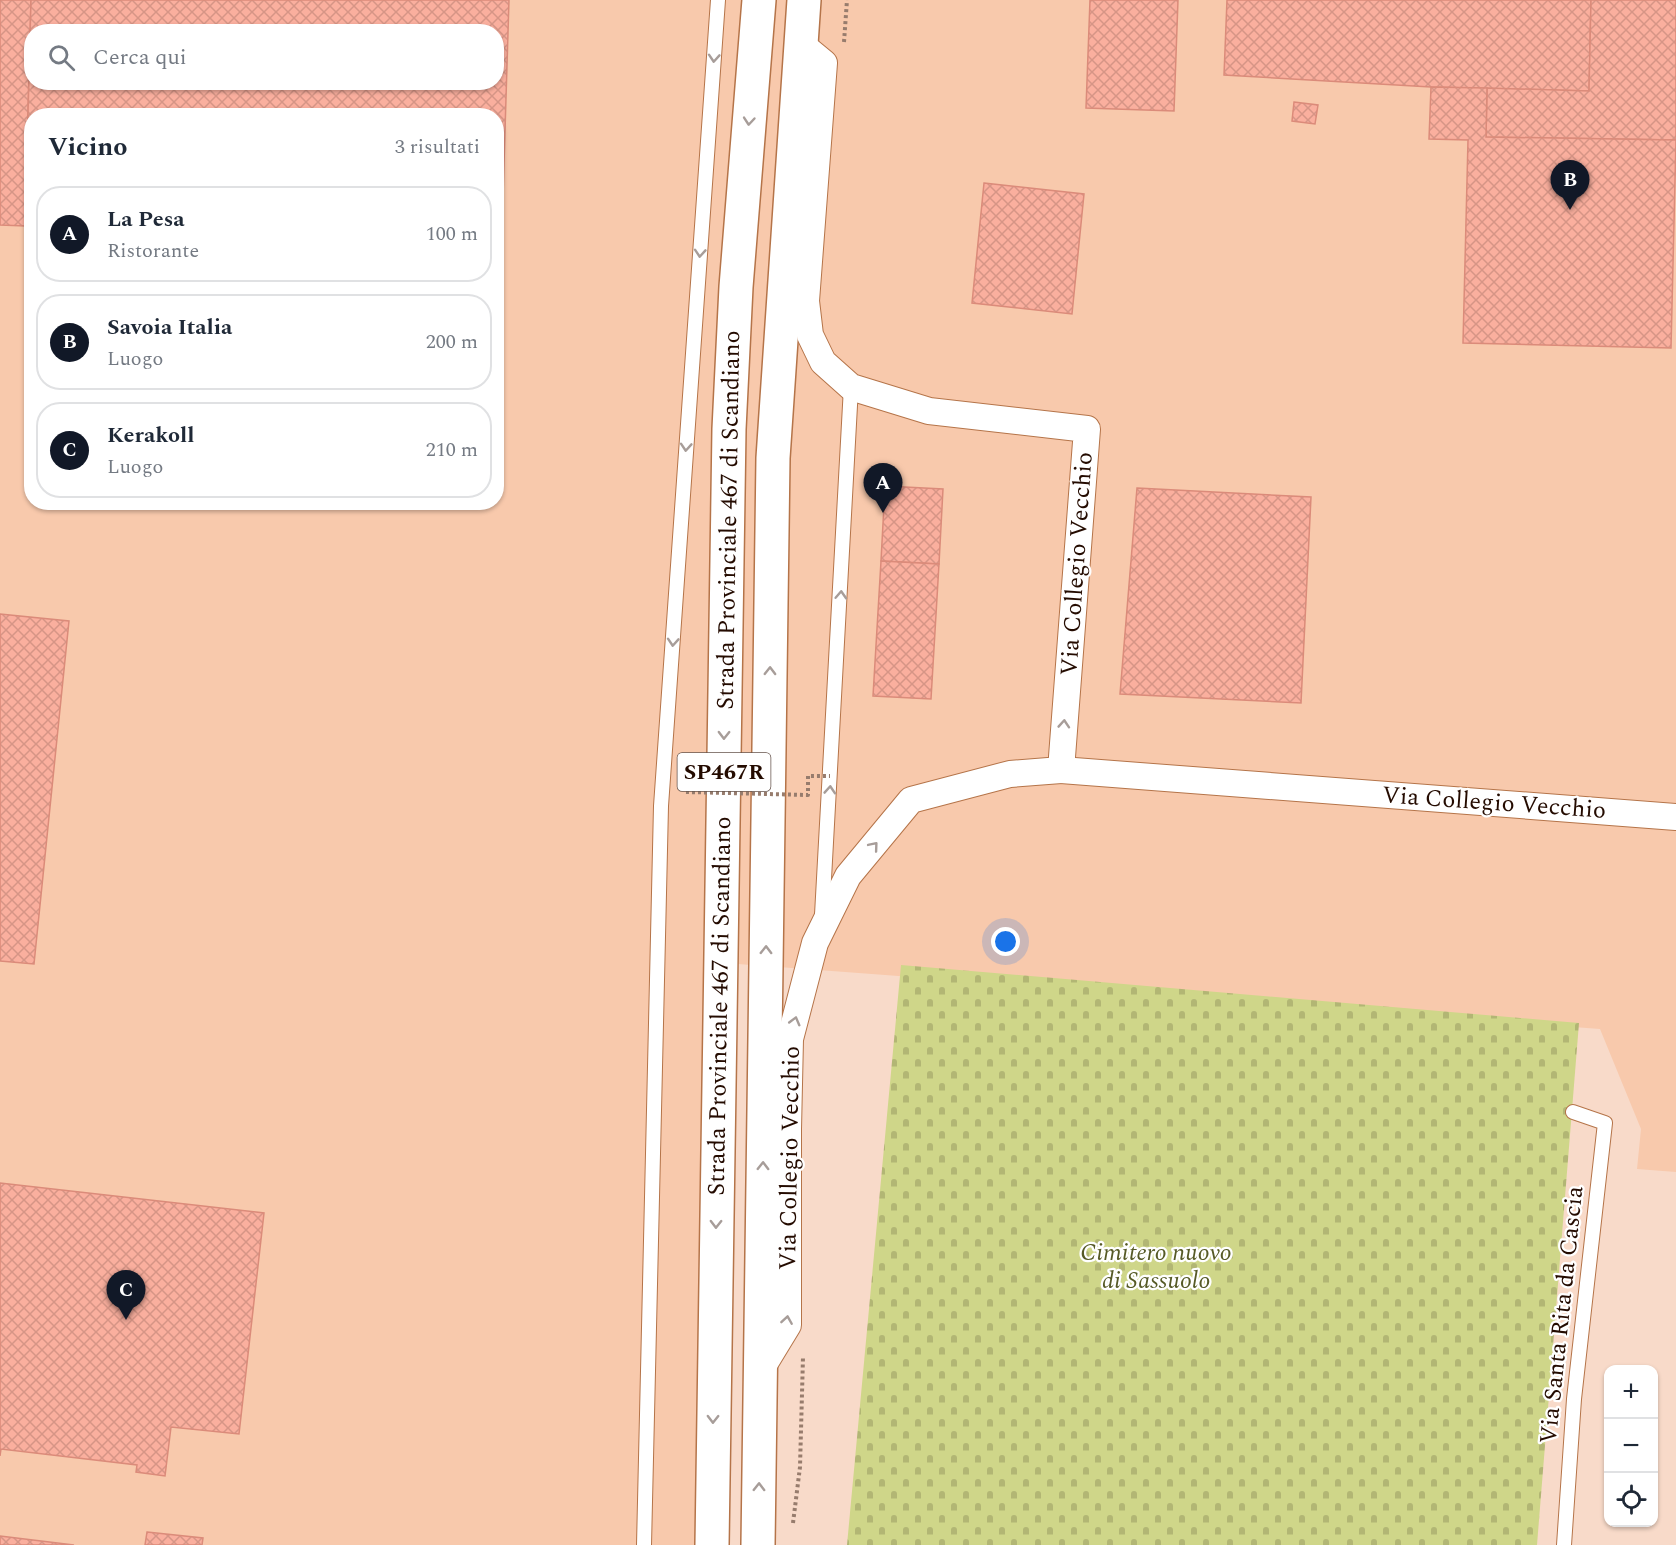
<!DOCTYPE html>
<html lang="it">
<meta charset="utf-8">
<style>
body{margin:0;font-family:Spectral,serif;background:#f2f2f3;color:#1f2937}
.controls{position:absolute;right:18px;bottom:18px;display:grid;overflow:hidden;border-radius:12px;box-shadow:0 2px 4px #0004}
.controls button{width:54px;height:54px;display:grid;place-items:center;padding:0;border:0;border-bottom:2px solid #e0e1e3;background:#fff;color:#1f2937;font:30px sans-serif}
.you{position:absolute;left:1006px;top:942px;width:21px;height:21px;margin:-15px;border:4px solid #fff;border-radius:50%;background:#1a73e8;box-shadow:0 0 0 9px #1a73e833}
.badge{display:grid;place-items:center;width:39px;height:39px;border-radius:50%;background:#111827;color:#fff;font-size:20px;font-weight:700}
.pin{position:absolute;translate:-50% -50px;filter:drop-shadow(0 2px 3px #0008)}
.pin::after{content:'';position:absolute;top:32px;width:21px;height:18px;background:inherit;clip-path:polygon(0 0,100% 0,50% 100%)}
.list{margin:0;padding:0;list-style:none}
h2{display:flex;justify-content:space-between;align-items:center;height:78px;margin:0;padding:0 24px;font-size:26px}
h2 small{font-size:20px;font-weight:400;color:#747a83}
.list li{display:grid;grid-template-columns:39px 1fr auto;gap:18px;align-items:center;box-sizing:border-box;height:96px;margin:0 12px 12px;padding:0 12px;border:2px solid #e0e1e3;border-radius:24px}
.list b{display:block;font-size:22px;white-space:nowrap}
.list p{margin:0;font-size:20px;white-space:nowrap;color:#747a83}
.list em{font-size:20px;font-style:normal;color:#747a83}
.icon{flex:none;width:33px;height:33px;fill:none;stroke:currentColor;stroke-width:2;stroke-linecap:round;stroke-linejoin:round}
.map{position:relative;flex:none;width:1676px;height:1545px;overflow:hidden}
.search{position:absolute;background:#fff;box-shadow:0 2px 4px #0004;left:24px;top:24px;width:480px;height:66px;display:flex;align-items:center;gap:15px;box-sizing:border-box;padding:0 21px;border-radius:24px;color:#747a83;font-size:22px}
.panel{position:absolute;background:#fff;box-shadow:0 2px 4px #0004;left:24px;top:108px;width:480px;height:402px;border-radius:24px}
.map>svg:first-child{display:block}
</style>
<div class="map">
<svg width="1676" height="1545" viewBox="0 0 1676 1545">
<defs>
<pattern id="cemetery-stones" width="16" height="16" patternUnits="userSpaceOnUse" patternTransform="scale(1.5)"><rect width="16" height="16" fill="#cfd689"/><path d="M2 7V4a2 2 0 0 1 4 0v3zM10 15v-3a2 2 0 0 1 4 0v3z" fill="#b2b674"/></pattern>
<pattern id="building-cross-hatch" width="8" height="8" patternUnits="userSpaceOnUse" patternTransform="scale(1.5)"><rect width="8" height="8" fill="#faaf9e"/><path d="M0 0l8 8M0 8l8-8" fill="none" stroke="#d69586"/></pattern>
</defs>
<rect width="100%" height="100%" fill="#f8dac9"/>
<path fill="#f8c9ac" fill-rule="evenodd" d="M 0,0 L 1676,0 L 1676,1172 L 1637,1169 L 1641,1129 L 1600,1029 L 725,963 L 698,1545 L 0,1545 ZM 32,32 L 496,32 L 496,82 L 32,82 ZM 32,116 L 496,116 L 496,502 L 32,502 Z"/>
<polygon fill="url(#cemetery-stones)" points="901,965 1579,1023 1537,1545 847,1545"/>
<g fill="url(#building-cross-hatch)" stroke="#db8b7a" stroke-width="1.5" fill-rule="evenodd">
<polygon points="0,0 31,0 25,226 0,225"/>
<path d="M 31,0 L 509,0 L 500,295 L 496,295 L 496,116 L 32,116 L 32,226 L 25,226 ZM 32,32 L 496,32 L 496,82 L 32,82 Z"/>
<polygon points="1090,0 1178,0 1174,111 1086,108"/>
<polygon points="1227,0 1591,0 1589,91 1431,87 1224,75"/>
<polygon points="1591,0 1676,0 1676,140 1486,137 1487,88 1589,91"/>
<polygon points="1431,87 1487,88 1486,137 1676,140 1671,348 1463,343 1468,140 1429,139"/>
<polygon points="1294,102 1318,105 1315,124 1292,121"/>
<polygon points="984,183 1084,194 1072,314 972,303"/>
<polygon points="885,486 943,489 939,564 881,561"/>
<polygon points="1137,488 1311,497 1301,703 1120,694"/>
<polygon points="881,561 939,564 931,699 873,696"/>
<polygon points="0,614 69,621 34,964 0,961"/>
<polygon points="0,1183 264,1213 239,1434 171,1427 165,1476 136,1472 137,1465 1,1449 0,1456"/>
<polygon points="147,1532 203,1538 202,1545 145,1545"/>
<polygon points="0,1536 74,1545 0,1545"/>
</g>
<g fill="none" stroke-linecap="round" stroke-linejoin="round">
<defs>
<g id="lane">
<polyline points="822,915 851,387"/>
<polyline points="644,1545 661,806 718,0"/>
<polyline points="1564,1545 1574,1399 1605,1123 1573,1112"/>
</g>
<g id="street">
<polyline points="1061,770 1676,817"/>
<polyline points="760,1371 788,1325 788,1129 790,1039 815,943 848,876 911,800 1010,774 1061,770 1087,429 929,411 851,387 823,362 810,335 806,301 824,63 801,44"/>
</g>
<g id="primary">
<polyline points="712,1545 729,429 736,287 759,0"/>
<polyline points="758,1545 773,458 804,0"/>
</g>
</defs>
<use href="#lane" stroke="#b57449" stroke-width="16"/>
<use href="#street" stroke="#b57449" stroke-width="28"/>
<use href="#primary" stroke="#b57449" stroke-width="36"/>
<g stroke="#977c6d" stroke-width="4" stroke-dasharray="3 3" stroke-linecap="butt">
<polyline points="844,42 847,0"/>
<polyline points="793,1523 800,1467 803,1357"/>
</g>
<use href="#lane" stroke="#fff" stroke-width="14"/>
<use href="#street" stroke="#fff" stroke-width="26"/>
<use href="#primary" stroke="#fff" stroke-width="33"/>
<polyline stroke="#977c6d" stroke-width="4" stroke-dasharray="3 3" stroke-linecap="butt" points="686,768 686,792 808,795 808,776 830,776"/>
</g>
<defs><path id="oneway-chevron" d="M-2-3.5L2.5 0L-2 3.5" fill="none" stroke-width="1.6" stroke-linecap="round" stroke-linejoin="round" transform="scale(1.5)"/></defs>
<g stroke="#a79d99">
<use href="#oneway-chevron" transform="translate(714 58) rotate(94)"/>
<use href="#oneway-chevron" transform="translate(749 121) rotate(95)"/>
<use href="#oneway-chevron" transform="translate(700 253) rotate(94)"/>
<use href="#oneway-chevron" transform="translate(686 447) rotate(94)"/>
<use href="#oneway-chevron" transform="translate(841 595) rotate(-87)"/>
<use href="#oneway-chevron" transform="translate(673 642) rotate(94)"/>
<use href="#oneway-chevron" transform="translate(770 671) rotate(-89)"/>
<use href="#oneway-chevron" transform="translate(1064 724) rotate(-86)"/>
<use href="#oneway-chevron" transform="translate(724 735) rotate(91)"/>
<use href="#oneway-chevron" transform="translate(830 790) rotate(-86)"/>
<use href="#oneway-chevron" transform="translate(874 846) rotate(-50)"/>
<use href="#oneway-chevron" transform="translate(766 950) rotate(-89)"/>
<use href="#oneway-chevron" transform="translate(795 1021) rotate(-75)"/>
<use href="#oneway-chevron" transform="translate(763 1166) rotate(-89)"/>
<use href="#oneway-chevron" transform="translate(716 1224) rotate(91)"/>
<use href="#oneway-chevron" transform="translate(787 1320) rotate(-81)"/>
<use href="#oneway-chevron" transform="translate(713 1419) rotate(91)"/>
<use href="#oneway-chevron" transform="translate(759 1487) rotate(-89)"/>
</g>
<g text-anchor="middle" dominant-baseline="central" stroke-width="4.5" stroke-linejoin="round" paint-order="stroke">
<rect fill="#fff" stroke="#66544c" stroke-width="1.5" x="677.5" y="753" width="93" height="38" rx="4.5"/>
<g font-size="22" font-weight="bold" fill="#240b00">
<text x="724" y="772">SP467R</text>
</g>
<g font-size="24" fill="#240b00" stroke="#fff">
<text transform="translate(729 520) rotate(-89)">Strada Provinciale 467 di Scandiano</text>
<text transform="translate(1077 564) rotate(-86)">Via Collegio Vecchio</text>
<text transform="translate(1494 803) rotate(4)">Via Collegio Vecchio</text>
<text transform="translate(720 1006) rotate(-89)">Strada Provinciale 467 di Scandiano</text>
<text transform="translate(790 1158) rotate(-89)">Via Collegio Vecchio</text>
<text transform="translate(1562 1315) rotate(-84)">Via Santa Rita da Cascia</text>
</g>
<g font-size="24" font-style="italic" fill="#565a26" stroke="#fff">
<text x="1156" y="1253">Cimitero nuovo<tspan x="1156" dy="28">di Sassuolo</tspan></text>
</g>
</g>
</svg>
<div class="controls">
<button>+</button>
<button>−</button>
<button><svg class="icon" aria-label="locate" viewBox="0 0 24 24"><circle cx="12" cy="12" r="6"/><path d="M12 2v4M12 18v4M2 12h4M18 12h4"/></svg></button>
</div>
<div class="you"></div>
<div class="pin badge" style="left:883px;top:513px">A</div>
<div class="pin badge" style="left:1570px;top:210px">B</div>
<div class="pin badge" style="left:126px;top:1320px">C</div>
<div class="search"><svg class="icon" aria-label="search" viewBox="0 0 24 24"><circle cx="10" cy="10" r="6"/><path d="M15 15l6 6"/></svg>Cerca qui</div>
<section class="panel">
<h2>Vicino<small>3 risultati</small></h2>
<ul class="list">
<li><span class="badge">A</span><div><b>La Pesa</b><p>Ristorante</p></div><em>100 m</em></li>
<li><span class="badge">B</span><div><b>Savoia Italia</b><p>Luogo</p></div><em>200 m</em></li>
<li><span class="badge">C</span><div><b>Kerakoll</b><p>Luogo</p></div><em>210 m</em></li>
</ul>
</section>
</div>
